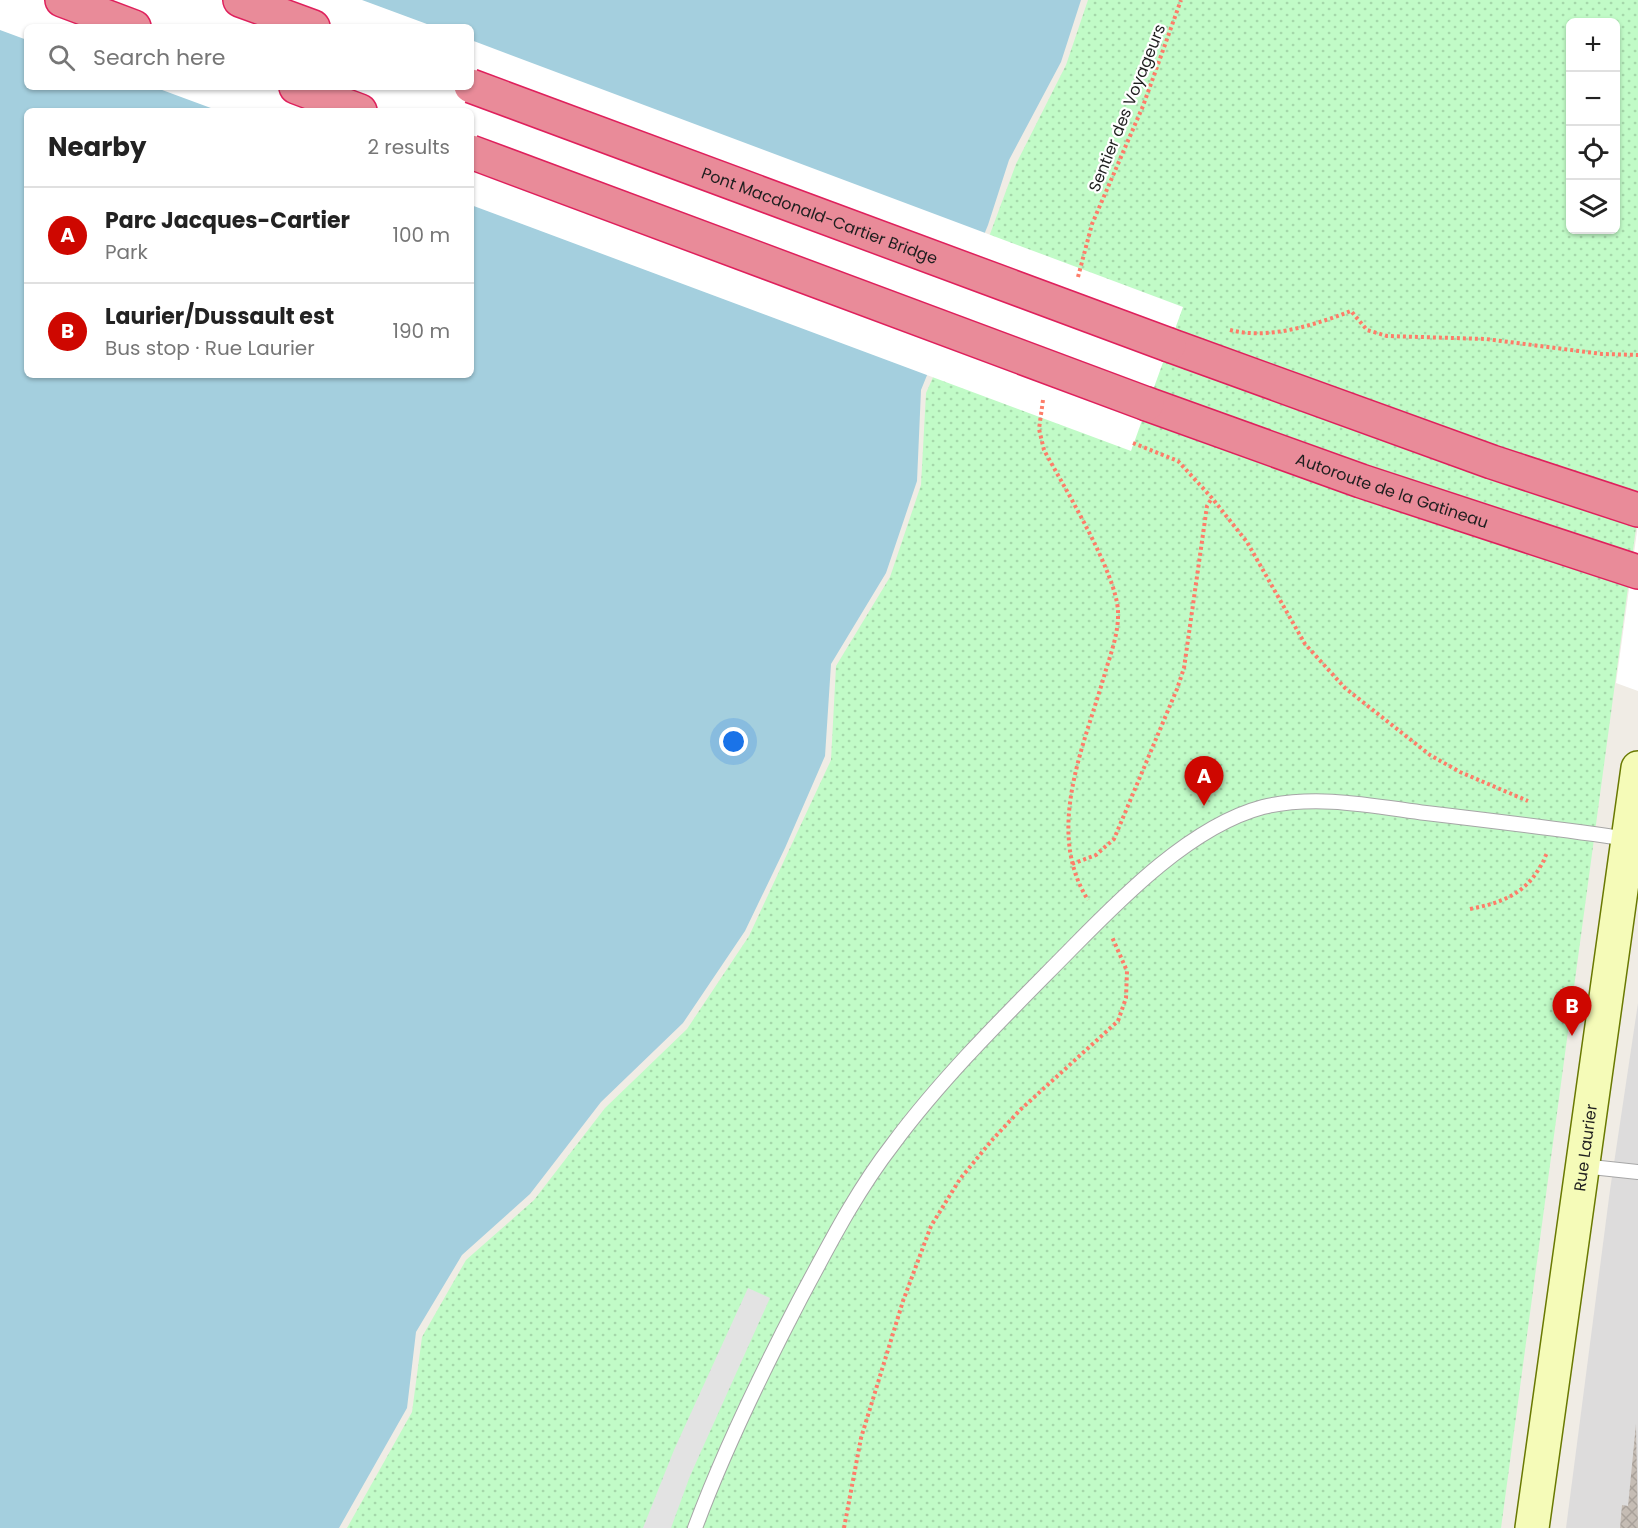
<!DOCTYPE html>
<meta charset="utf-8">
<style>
body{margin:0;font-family:Poppins,sans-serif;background:#f2f2f2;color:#222}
.controls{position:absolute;right:18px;top:18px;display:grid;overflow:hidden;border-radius:9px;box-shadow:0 2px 4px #0004}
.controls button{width:54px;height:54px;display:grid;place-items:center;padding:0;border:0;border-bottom:2px solid #e0e0e0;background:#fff;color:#222;font:30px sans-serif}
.you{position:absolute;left:734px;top:742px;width:21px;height:21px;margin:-15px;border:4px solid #fff;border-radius:50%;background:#1a73e8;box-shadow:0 0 0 9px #1a73e833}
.badge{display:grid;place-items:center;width:39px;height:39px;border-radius:50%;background:#ce0700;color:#fff;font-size:20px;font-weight:700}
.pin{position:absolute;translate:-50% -50px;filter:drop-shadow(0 2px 3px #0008)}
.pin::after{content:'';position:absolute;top:32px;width:21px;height:18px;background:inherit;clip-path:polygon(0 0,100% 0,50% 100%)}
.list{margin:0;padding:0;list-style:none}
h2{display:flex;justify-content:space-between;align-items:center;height:78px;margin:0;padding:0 24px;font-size:26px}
h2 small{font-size:20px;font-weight:400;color:#767676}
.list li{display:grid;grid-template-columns:39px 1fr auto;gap:18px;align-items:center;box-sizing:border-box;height:96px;padding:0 24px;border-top:2px solid #e0e0e0}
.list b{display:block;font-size:22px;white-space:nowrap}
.list p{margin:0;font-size:20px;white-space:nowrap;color:#767676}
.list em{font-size:20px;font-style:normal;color:#767676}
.icon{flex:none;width:33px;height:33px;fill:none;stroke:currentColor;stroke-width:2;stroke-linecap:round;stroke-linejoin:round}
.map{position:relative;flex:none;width:1638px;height:1528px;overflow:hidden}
.search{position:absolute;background:#fff;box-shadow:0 2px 4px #0004;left:24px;top:24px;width:450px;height:66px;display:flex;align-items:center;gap:15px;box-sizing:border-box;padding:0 21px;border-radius:9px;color:#767676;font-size:22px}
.panel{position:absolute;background:#fff;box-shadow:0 2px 4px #0004;left:24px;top:108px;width:450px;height:270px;border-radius:9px}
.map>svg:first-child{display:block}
</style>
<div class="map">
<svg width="1638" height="1528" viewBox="0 0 1638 1528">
<defs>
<pattern id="park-dots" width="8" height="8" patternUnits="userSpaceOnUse" patternTransform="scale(1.5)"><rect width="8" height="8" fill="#c1fbc7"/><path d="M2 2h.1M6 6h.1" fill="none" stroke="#a5d7aa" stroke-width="1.8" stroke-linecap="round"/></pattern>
<pattern id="building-cross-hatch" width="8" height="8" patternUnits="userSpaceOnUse" patternTransform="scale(1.5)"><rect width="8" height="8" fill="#c5bcb4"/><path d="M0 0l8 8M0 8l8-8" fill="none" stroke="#a9a19a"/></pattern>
</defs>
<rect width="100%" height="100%" fill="#f0ece5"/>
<polygon fill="#dddcdc" points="1638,1003 1638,1528 1566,1528 1610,1190"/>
<path fill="url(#park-dots)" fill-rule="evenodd" d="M 1088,0 L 1638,0 L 1638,513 L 1501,1528 L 347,1528 L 412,1412 L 422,1337 L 466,1260 L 534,1200 L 605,1108 L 687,1029 L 749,936 L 831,760 L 836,666 L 890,577 L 921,485 L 926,393 L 957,323 L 1016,164 L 1066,65 ZM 1570,22 L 1616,22 L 1616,230 L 1570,230 Z"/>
<polygon fill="#e3e3e3" points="748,1288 770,1298 690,1476 671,1528 643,1528 674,1450"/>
<path fill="#a4cfde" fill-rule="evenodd" d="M 0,0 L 1081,0 L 1061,62 L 1009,160 L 988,225 L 921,390 L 917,481 L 886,573 L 831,664 L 825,756 L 785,848 L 745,931 L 683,1023 L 601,1102 L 530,1194 L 462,1255 L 416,1332 L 407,1408 L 339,1528 L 0,1528 ZM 27,27 L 471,27 L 471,87 L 27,87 ZM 27,111 L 471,111 L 471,375 L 27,375 Z"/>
<g fill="#fff">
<polygon points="0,0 362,0 435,27 27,27 27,40 0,30"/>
<polygon points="471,40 1183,307 1131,451 471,205 471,111 219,111 154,87 471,87"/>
<polygon points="1638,524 1638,691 1616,683"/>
</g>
<polygon fill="url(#building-cross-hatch)" points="1636,1424 1638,1528 1620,1528 1622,1505 1628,1506"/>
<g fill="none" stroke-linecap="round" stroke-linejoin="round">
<defs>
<g id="lane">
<polyline points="1582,1166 1638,1172"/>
<path d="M 695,1528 C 724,1450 760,1376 799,1301 C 828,1247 855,1193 893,1144 C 945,1074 1009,1012 1070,950 C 1121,898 1191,826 1263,807 C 1317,794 1373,806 1426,813 C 1494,821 1561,829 1628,839"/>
</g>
<g id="secondary">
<path id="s1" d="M 1532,1528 L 1638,768"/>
</g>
<g id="highway">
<polyline points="62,0 134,27"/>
<polyline points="240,0 313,27"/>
<polyline points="296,87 360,111"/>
<polyline points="1169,345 1492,462 1638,510"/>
<path id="s2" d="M 1147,404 L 1361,481 L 1638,572"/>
</g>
</defs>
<use href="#lane" stroke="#a6a6a6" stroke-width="16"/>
<use href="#secondary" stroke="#697902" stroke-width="36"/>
<use href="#highway" stroke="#df205c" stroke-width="36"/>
<g stroke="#fd7d69" stroke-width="4" stroke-dasharray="3 3" stroke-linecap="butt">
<polyline points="1078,277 1092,224 1143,106 1181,0"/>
<path d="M 1230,330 C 1269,340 1314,325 1351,311 L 1367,330 L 1387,336 L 1486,339 L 1602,354 L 1638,355"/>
<path d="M 1043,400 L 1039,429 L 1044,450 C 1064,487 1116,572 1118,611 C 1119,632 1111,653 1105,673 C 1085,744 1044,830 1088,900"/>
<polyline points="1133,443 1178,461 1212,498 1247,542 1305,644 1345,688 1430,755 1460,772 1528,801"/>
<polyline points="1072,864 1096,855 1114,839 1177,689 1184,668 1207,506 1212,498"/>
<path d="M 1470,909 C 1500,903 1524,895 1540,867 C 1544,862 1545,855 1548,852"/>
<polyline points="844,1528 861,1438 903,1301 931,1226 960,1179 993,1139 1020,1110 1118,1021 1126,998 1127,971 1112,937"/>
</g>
<use href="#lane" stroke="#fff" stroke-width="14"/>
<use href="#secondary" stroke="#f5fbb8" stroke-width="33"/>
<use href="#highway" stroke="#e98b99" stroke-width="33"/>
<defs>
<g id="highway-bridge">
<path id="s3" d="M 471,86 L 1169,345"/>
<polyline points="471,152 1147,404"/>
</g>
</defs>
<use href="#highway-bridge" stroke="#df205c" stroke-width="36" stroke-linecap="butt"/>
<use href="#highway-bridge" stroke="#e98b99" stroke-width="33"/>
</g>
<g text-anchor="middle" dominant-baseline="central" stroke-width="4.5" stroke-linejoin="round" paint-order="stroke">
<g font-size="16" fill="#1f1f1f" stroke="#fff">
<text transform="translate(1127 108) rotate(-68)">Sentier des Voyageurs</text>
<text stroke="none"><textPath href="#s3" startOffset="372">Pont Macdonald-Cartier Bridge</textPath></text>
<text stroke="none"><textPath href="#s2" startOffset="260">Autoroute de la Gatineau</textPath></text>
<text stroke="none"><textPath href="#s1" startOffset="384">Rue Laurier</textPath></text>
</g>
</g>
</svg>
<div class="controls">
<button>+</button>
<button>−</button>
<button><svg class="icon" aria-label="locate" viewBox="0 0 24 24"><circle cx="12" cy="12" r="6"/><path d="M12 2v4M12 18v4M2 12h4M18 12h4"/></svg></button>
<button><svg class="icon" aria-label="layers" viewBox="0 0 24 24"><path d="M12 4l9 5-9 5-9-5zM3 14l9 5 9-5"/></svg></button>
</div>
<div class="you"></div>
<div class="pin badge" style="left:1204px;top:806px">A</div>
<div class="pin badge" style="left:1572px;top:1036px">B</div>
<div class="search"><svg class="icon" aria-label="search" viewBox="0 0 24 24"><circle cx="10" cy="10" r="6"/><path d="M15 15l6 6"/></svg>Search here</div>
<section class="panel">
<h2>Nearby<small>2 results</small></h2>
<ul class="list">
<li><span class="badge">A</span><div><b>Parc Jacques-Cartier</b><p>Park</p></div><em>100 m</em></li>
<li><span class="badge">B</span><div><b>Laurier/Dussault est</b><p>Bus stop · Rue Laurier</p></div><em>190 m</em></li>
</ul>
</section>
</div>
